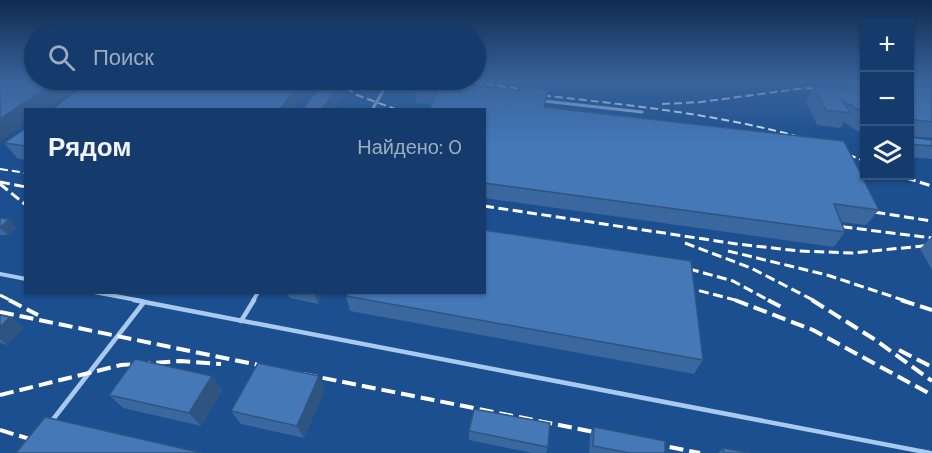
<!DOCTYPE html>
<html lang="ru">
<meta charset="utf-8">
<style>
body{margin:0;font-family:"DM Sans",sans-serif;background:#214673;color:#f1f3f6}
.controls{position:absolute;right:18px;top:18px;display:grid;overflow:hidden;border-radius:0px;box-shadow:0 2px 4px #0004}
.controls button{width:54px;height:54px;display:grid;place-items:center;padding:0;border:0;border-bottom:2px solid #33557e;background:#143b6b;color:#f1f3f6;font:30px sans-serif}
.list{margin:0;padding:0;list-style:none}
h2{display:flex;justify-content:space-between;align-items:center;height:78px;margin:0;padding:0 24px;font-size:26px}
h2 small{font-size:20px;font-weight:400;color:#9dadc1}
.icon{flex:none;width:33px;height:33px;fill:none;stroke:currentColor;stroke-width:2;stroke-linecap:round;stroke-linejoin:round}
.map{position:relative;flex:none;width:932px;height:453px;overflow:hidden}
.search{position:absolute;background:#143b6b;box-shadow:0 2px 4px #0004;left:24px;top:24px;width:462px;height:66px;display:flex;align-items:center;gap:15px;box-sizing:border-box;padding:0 21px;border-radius:33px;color:#9dadc1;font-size:22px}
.panel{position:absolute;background:#143b6b;box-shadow:0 2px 4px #0004;left:24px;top:108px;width:462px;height:186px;border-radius:0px}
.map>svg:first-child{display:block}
</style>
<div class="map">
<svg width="932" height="453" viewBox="0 0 932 453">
<rect width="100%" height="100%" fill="#1b4f8f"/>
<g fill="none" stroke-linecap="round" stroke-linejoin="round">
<g stroke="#a9c9ee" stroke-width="3">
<polyline points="370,81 420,87"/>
<polyline points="544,101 642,112"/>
<polyline points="372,110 388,82"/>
</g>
<g stroke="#a9c9ee" stroke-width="4">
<polyline points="0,274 26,279"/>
<polyline points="94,292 142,301"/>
<polyline points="253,301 258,292"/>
</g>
<g stroke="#a9c9ee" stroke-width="4.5">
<polyline points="134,300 930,453"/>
<polyline points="241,321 254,300"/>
<polyline points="51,422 144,302"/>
</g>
<g stroke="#fff" stroke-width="2" stroke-dasharray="8 4" stroke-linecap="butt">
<polyline points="336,81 357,95 398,110"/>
<polyline points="462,81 538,91"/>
<polyline points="910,83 932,88"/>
<path d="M 531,94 C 628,105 724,114 817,142"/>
<polyline points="662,104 701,102 805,88 864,89"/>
<polyline points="837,150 864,161"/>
<polyline points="0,169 26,173"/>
<polyline points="901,176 911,179"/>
</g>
<g stroke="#fff" stroke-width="3" stroke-dasharray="10 4.5" stroke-linecap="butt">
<polyline points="906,178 932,186"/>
<polyline points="0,182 26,187"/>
<polyline points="0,184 26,205"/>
<polyline points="484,206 737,244 799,251 853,253 932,245"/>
<polyline points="861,210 932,221"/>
<polyline points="828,225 932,238"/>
<polyline points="685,243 751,268 815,301"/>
<polyline points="728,251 827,275 906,301"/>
<polyline points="675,265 733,281 770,301"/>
<polyline points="685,287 739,301"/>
<polyline points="0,295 12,301"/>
</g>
<g stroke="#fff" stroke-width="4" stroke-dasharray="14 6" stroke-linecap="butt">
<polyline points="9,300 38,315"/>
<polyline points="735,300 813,330 932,395"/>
<polyline points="768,300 783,308"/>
<polyline points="812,300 874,339 932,381"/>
<polyline points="901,300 932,310"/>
<polyline points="0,312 273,368"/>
<polyline points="899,350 932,367"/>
<polyline points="303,374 609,435"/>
<polyline points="0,395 121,365 181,361 221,364"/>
<polyline points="0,430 43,443"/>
<polyline points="650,443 700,453"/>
</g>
</g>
<g fill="#3a679d">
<polygon points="419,81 545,107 879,210 866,225 841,222 845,232 834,247 484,198 484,110 416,103 415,88"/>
<polygon points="699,81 718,81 716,85"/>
<polygon points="839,81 864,81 864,135 844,122 840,128 817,125 806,102 814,87 834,89"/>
<polygon points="909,84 932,86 932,138 909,136"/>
<polygon points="26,128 26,160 17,158 4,143"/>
<polygon points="909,137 932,140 932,159 909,157"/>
<polygon points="0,218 16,227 8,235 0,235"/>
<polygon points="932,236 932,270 920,249"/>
<polygon points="287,292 323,292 318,304 290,298"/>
<polygon points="346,296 703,360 694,374 350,311"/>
<polygon points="0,315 10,317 23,328 7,345 0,343"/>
<polygon points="212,376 222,390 201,426 123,408 109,395"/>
<polygon points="325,389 304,438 241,424 231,411"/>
<polygon points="594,427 665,453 589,453 590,437"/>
<polygon points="469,431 548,447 546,453 532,453 469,440"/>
<polygon points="723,448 751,453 718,453"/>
</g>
<g fill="#305480">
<polygon points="56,81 85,81 45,110 26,110 26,124 0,142 0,119"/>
<polygon points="302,81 317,82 295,110 279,110"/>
<polygon points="341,83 344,97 335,110 321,110"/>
<polygon points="9,219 16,227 8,235 0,228"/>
<polygon points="314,292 323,292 318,304"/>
<polygon points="10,317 23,328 7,345 0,339 0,327"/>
<polygon points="212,376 222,390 201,426 189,413"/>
<polygon points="319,376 325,389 304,438 297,426"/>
</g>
<g fill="#4478b7" stroke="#305480" stroke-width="1.5">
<polygon points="0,81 56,81 0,119"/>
<polygon points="90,81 302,81 279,110 51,110"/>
<polygon points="324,81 341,83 321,110 302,110"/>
<polygon points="419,81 437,81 521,91 522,87 548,90 544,107 844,141 879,210 834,204 845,232 484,183 484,110 429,110 437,91 415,88"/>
<polygon points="844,81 864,81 864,113 843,101 850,113 826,110 814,87 850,91"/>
<polygon points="909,84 932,86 932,122 909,119"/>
<polygon points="26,128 26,146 4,143"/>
<polygon points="909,137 932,140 932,146 909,144"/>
<polygon points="0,218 9,219 0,228"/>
<polygon points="484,230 691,261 703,360 346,296 348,292 484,292"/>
<polygon points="0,315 10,317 0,327"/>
<polygon points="135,359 212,376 189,413 109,395"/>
<polygon points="258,363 319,376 297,426 231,411"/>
<polygon points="474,409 550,423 548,447 469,431"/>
<polygon points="45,417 202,453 16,453"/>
<polygon points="594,427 665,441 665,453 630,453 593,446"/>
<polygon points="723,448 751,453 724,453"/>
</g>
<linearGradient id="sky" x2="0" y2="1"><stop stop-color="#0f2b4f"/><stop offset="0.56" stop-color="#39639b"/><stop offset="1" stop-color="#39639b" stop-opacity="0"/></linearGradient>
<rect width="932" height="145" fill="url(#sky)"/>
</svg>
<div class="controls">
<button>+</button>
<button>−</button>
<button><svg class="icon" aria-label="layers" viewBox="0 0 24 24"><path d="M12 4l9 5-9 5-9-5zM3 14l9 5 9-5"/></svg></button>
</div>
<div class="search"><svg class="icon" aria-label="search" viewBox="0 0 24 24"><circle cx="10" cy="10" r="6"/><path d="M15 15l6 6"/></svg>Поиск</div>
<section class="panel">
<h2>Рядом<small>Найдено: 0</small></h2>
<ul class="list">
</ul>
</section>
</div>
